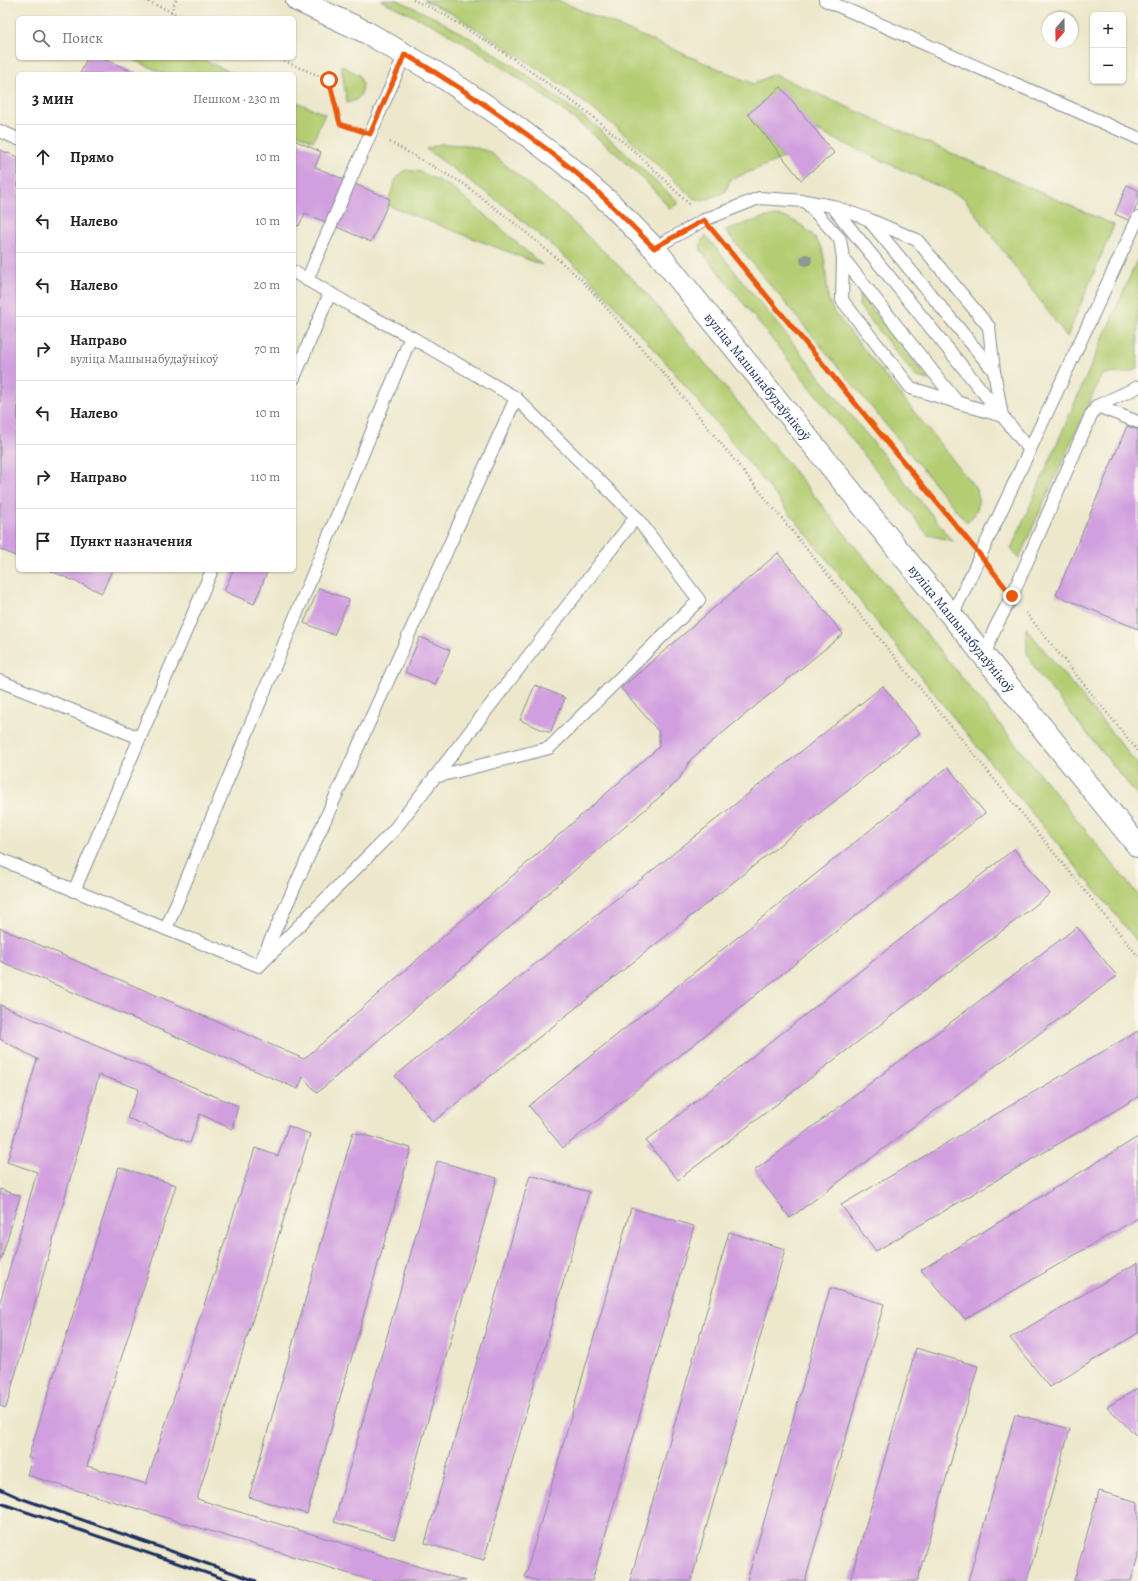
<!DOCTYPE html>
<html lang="ru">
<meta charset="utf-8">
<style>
body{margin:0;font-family:Alegreya,serif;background:#f6f6f6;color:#222}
.controls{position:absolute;right:12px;top:12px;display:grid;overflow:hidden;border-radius:6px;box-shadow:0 1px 3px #0004}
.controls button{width:36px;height:36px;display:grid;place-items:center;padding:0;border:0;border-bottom:1px solid #e0e0e0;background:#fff;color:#222;font:20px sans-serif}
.compass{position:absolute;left:1042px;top:12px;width:36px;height:36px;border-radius:50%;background:#fff;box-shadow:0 1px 3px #0004;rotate:200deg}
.stop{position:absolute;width:12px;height:12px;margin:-9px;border:3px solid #ea580c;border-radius:50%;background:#fff}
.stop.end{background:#ea580c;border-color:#fff;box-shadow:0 1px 4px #0008}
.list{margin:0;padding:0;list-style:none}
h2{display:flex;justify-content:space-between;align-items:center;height:52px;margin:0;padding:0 16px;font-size:17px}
h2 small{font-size:13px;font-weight:400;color:#767676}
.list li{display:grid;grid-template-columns:26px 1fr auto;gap:12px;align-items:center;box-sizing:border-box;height:64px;padding:0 16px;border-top:1px solid #e0e0e0}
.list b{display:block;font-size:15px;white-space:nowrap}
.list p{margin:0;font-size:13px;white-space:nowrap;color:#767676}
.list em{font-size:13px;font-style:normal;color:#767676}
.icon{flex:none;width:22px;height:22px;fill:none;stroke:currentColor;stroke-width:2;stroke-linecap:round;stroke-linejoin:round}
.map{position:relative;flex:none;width:1138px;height:1581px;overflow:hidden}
.search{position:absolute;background:#fff;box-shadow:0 1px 3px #0004;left:16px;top:16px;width:280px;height:44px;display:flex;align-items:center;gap:10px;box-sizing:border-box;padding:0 14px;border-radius:6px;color:#767676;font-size:15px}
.panel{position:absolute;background:#fff;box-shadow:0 1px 3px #0004;left:16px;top:72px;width:280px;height:500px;border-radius:6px}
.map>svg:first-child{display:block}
</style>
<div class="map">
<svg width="1138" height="1581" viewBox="0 0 1138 1581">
<rect width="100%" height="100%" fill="#fbf7ec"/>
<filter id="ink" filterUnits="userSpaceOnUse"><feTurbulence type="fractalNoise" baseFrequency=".025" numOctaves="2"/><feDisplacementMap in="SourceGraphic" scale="8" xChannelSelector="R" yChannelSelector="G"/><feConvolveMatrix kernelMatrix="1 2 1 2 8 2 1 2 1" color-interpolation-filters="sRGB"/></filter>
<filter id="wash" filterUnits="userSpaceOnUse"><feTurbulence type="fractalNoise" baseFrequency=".012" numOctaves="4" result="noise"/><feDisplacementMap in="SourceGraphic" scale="16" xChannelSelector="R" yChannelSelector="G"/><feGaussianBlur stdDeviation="0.9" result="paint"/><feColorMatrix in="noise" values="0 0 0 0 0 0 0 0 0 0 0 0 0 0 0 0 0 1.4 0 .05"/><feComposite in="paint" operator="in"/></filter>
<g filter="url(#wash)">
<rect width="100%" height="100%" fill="#ede8cc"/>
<g fill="#b4cd72" stroke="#687e68">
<path d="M 380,0 L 398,0 L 435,18 L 477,42 L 517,68 L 597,127 L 679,203 L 670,209 C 647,180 619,155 590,132 C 542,92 489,57 435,26 C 417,17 398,9 380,0 Z"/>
<polygon points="424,0 557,0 754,84 773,74 1114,225 1067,337 964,198 815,130 781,88 748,114 783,158 730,180 725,192 702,201 693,198 616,127 559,83 496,41 449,12"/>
<polygon points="129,58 199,58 235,74 165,74"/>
<polygon points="341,65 359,75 363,84 361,94 356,100 347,103"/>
<polygon points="294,101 325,114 313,141 294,132"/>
<polygon points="440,144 467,145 490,152 564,214 640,286 752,419 1138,895 1138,942 966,733 759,475 668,365 590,278 506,207 426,149"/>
<polygon points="405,170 421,172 451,187 497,225 542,265 387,205 396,179"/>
<path d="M 779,216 L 790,219 L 801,225 L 812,234 L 822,248 L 825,262 L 828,298 L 834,312 L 977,490 C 980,507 978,511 967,523 L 725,230 L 766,217 Z"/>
<polygon points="706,236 953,541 928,535 700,249 702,240"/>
<polygon points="1138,258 1138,369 1126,373 1102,374 1019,558 1011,549"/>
<polygon points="860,294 929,380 916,377 859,306"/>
<polygon points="1026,628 1138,765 1138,796 1037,672 1027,653"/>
</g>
<g id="blocks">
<g fill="#d19fdf">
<polygon points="87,58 101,58 139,74 80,74"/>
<polygon points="781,87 834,153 801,180 748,114"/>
<polygon points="294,140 321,152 315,167 390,199 371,242 305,213 299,226 294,224"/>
<polygon points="0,150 18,157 18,557 0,549"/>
<polygon points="1127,185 1138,190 1138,203 1130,221 1115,214"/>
<polygon points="1127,426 1138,430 1138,629 1056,595"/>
<polygon points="778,553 843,634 691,759 678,781 317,1093 303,1077 298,1089 0,961 0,928 304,1059 659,747 659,732 621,688"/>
<polygon points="49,570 112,570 102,593"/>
<polygon points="233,570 268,570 254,604 224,591"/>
<polygon points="319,588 349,600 334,635 304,623"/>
<polygon points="420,637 450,650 435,685 405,672"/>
<polygon points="535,685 565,698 550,733 520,720"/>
<polygon points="883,686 920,733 433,1122 395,1076"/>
<polygon points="948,767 985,813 563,1148 529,1106"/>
<polygon points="1014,849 1050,894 678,1180 646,1141"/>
<polygon points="1077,927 1117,976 790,1218 754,1171"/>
<polygon points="0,1005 238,1106 232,1129 200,1114 190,1143 127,1118 139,1089 99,1075 6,1408 0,1406 0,1302 37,1172 7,1162 37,1059 39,1060 0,1039"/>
<polygon points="1138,1031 1138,1097 876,1251 841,1205"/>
<polygon points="288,1126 310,1134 197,1499 466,1581 373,1581 27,1475 32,1459 28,1458 119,1167 176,1185 87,1466 146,1484 255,1148 278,1156"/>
<polygon points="353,1132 411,1148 307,1514 249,1497"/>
<polygon points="1138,1137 1138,1218 965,1319 921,1270"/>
<polygon points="437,1161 497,1178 394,1539 334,1522"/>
<polygon points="530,1175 589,1192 484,1560 425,1543"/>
<polygon points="0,1189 20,1196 0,1263"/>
<polygon points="631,1208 694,1226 592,1581 538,1581 525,1577"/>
<polygon points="729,1232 785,1249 691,1581 630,1581"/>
<polygon points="1138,1262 1138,1333 1050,1387 1010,1338"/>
<polygon points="830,1288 884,1304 805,1581 747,1581"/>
<polygon points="916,1348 978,1366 917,1581 850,1581"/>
<polygon points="1138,1388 1138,1437 1107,1407"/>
<polygon points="1015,1414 1070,1429 1027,1581 968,1581"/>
<polygon points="1099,1491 1138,1502 1138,1556 1131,1581 1074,1581"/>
</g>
</g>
</g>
<g filter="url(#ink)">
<use href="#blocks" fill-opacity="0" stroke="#848c95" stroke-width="1"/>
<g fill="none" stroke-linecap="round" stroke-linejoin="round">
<defs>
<g id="lane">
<polyline points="825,0 1138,138"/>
<polyline points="0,131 18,139"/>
<polyline points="805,201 840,239 843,258 842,300 911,388 1002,416 994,371 868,219 832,206"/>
<polyline points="870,220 917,240 989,327 994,371"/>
<polyline points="654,248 704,220 759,198 805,201 832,206 1030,450"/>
<polyline points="843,258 957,402"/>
<polyline points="307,280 405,54"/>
<polyline points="294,378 330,293"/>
<polyline points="1097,406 1138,422"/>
<polyline points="952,616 1138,218"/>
<polyline points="984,656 995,628 1012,596 1091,415 1097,406 1138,387"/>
<polyline points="0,681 140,738"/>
<polyline points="435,777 549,748 699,600 636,517"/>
<polyline points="0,859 166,929 259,966 393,831 636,517 516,398 411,337 355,308 294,272"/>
<polyline points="74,891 212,570"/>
<polyline points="166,929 411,337"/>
<polyline points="262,959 516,398"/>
</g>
<g id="secondary">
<path id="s1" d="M 297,0 L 366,32 L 443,77 L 507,120 L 564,163 L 610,203 L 654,248 L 1138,846"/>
</g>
</defs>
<use href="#lane" stroke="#848c95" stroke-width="14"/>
<use href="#secondary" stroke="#848c95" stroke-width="24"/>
<g stroke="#848c95" stroke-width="2.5" stroke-dasharray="1 3" stroke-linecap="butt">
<polyline points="145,0 185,18"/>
<polyline points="413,0 442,13 512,58 587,112 641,157 690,205"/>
<polyline points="171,12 176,0"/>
<polyline points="277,58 329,80 340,124 350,127"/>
<polyline points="390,142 464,184 522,229 582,280 670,381 1138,956"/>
<polyline points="719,237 966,537"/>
<polyline points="1026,613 1138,751"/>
</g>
<use href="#lane" stroke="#fff" stroke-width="12"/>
<use href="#secondary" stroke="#fff" stroke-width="22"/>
<g stroke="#1b2f5e" stroke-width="3">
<polyline points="0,1489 20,1498 256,1581"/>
<polyline points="0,1503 230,1581"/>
</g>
</g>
<circle fill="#8e9892" cx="806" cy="260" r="6"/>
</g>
<g fill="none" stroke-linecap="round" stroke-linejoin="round" filter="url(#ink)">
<path stroke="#ea580c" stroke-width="5" d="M 329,80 L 340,124 L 370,134 L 405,54 C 460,87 513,122 563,162 C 596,188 625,219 654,248 L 704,220 L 981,556 L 1012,596"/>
</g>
<g text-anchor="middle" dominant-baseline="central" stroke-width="3" stroke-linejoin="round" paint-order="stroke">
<g font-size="14" fill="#1b2f5e" stroke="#fbf7ec">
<text stroke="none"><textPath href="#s1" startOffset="603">вуліца Машынабудаўнікоў</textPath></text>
<text stroke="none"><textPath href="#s1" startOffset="927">вуліца Машынабудаўнікоў</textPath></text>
</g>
</g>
</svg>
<div class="controls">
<button>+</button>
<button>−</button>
</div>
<svg class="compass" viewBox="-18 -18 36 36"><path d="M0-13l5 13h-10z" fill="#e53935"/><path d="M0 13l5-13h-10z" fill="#767676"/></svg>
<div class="stop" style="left:329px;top:80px"></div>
<div class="stop end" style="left:1012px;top:596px"></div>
<div class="search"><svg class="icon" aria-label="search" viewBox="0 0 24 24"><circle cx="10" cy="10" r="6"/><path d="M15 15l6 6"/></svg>Поиск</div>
<section class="panel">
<h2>3 мин<small>Пешком · 230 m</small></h2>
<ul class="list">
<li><svg class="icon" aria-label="ahead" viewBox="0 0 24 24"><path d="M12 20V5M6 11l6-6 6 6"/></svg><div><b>Прямо</b></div><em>10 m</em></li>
<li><svg class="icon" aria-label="left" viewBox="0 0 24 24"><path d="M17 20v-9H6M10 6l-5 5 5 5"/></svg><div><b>Налево</b></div><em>10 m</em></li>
<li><svg class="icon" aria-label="left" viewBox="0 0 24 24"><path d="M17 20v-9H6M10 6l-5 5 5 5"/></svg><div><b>Налево</b></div><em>20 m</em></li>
<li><svg class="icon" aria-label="right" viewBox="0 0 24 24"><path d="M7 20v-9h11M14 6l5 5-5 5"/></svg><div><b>Направо</b><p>вуліца Машынабудаўнікоў</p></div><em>70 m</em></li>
<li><svg class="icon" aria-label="left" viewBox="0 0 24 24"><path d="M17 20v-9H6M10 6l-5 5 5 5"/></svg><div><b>Налево</b></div><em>10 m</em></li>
<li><svg class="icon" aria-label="right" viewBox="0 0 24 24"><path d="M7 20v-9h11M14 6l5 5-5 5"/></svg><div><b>Направо</b></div><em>110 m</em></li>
<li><svg class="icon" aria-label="arrive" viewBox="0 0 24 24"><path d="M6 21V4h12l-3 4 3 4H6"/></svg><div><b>Пункт назначения</b></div></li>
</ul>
</section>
</div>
